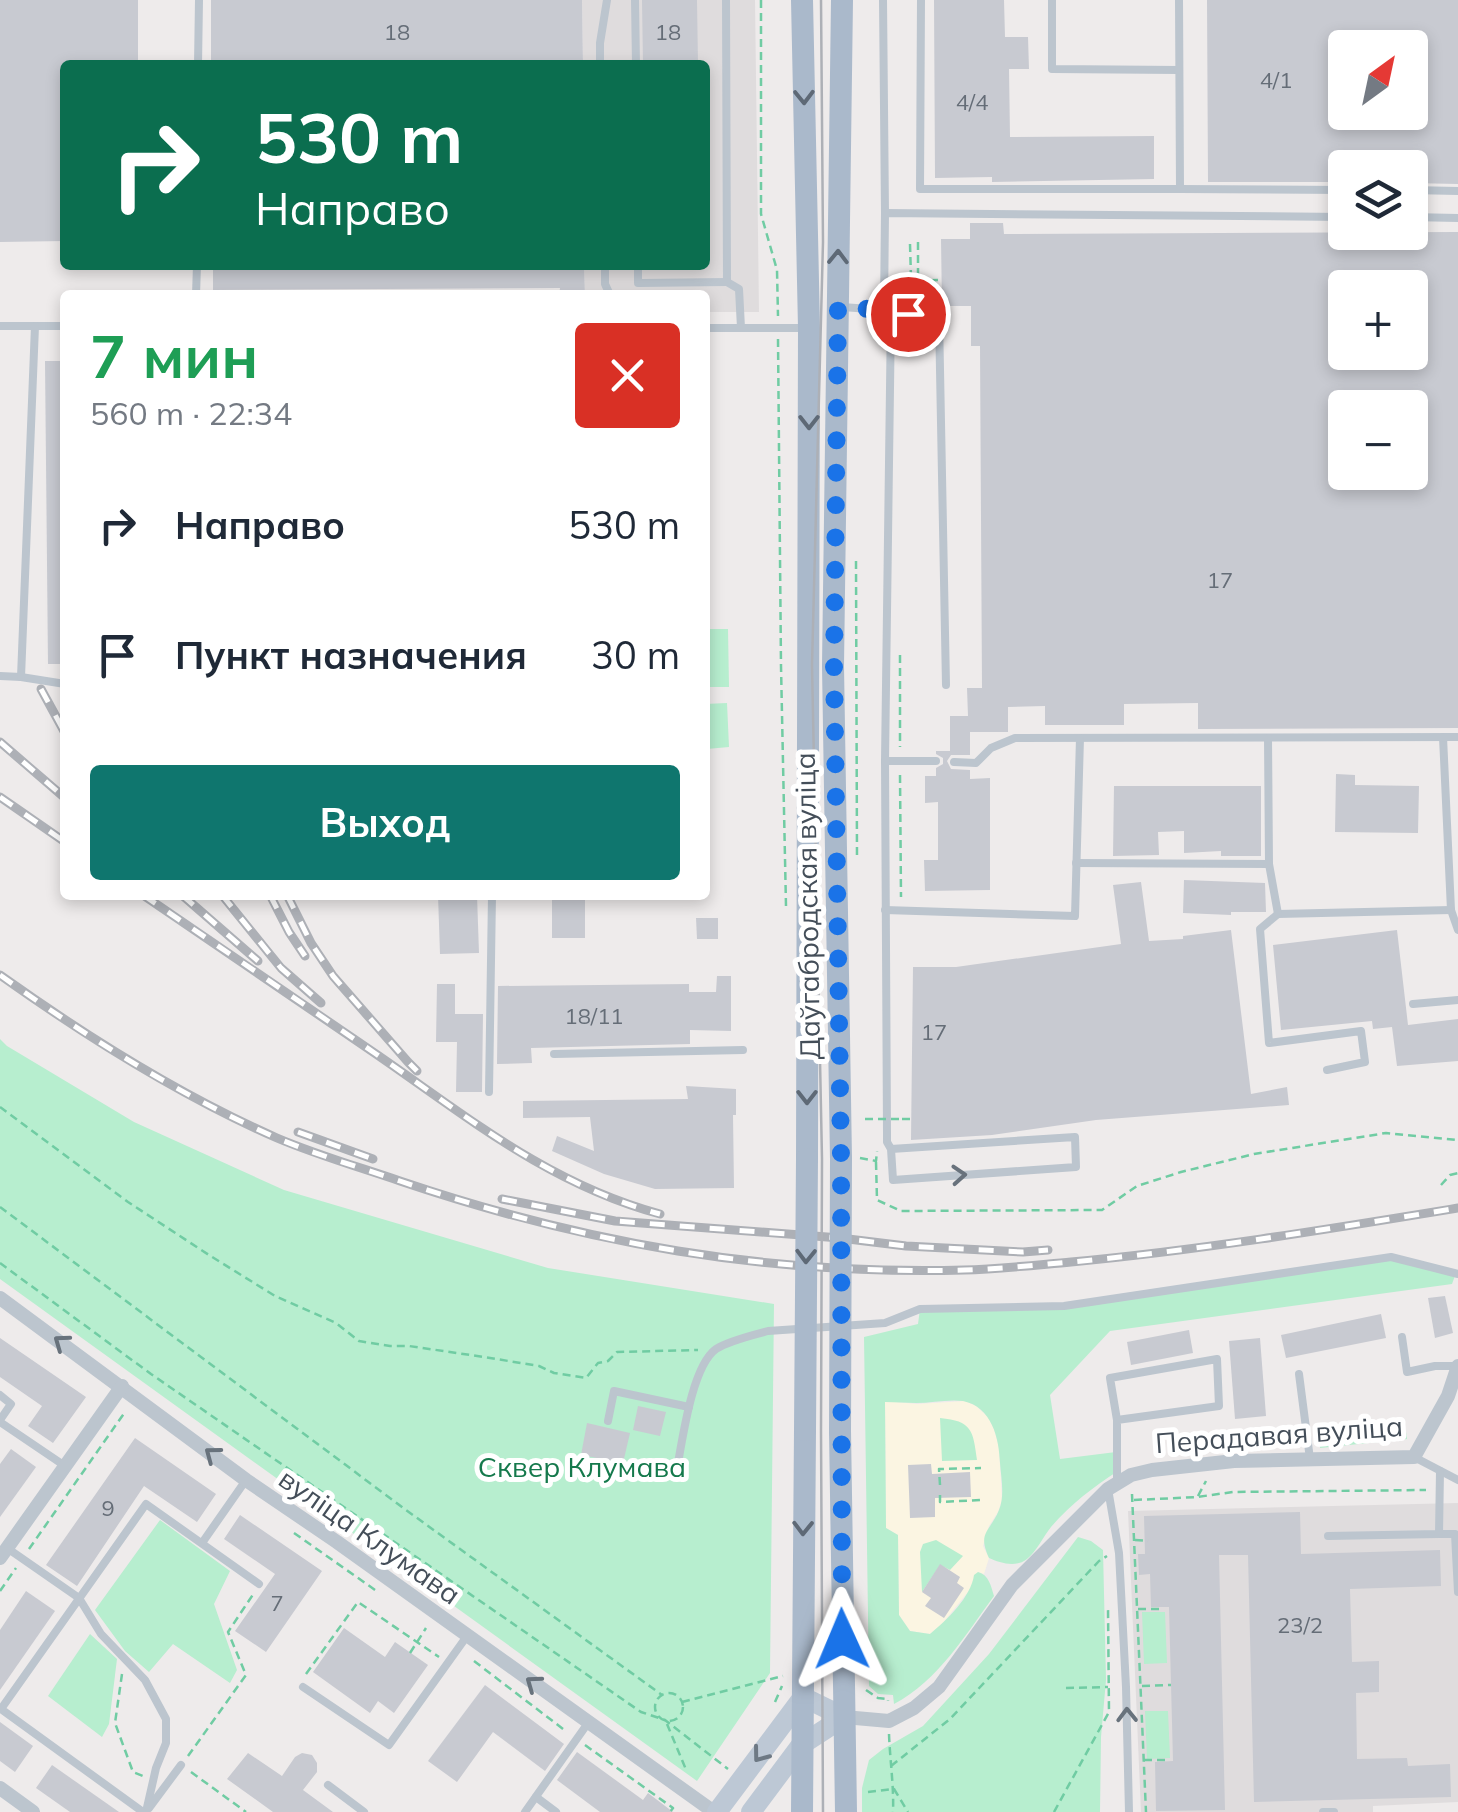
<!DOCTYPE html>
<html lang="ru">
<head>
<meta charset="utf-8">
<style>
  body { margin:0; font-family:Mulish,sans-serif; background:#f2f2f3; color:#1f2937; height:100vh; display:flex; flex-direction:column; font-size:38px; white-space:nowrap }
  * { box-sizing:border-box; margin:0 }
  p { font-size:32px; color:#747a83 }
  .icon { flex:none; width:55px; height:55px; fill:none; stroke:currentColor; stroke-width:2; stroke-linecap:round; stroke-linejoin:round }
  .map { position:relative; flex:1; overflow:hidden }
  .side { position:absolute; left:60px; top:290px; width:650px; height:610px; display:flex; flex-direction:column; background:#fff; border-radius:10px; box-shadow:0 5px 15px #0003 }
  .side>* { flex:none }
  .banner { position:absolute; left:60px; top:60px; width:650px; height:210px; border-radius:10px; box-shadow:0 5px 15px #0003; background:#0b6e4f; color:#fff; overflow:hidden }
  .needle { width:65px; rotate:33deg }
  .buttons { position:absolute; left:1328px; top:30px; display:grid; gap:20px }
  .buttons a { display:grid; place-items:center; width:100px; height:100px; border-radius:10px; background:#fff; box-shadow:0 5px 15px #0003; font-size:50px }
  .pin { position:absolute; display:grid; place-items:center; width:85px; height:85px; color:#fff; margin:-42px; border:5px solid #fff; border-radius:50%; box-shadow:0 2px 10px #0007 }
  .me { position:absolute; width:110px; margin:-55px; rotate:359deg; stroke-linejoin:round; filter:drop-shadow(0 0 8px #0008) }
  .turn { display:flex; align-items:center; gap:35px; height:210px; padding:0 30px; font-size:45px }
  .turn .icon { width:130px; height:130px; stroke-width:2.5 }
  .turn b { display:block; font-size:70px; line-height:85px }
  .round { display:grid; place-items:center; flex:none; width:105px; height:105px; border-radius:10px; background:#f2f2f3 }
  .head { display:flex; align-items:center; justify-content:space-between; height:170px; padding:0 30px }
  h1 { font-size:60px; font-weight:700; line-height:75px; color:#1e9e55 }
  .cta { display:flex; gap:20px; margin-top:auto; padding:20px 30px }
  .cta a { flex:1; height:115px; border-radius:10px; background:#0f766e; color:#fff; font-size:40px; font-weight:700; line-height:115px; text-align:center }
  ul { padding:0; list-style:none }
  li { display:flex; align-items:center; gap:30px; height:130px; padding:0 30px }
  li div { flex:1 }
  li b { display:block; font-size:38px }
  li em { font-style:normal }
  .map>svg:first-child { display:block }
  .commercial { fill:#fbf5e2 }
  .education { fill:#dfdcdd }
  .green { fill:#b7eecf }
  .building { fill:#c8cad1; fill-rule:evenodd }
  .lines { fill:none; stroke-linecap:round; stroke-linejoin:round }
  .path { stroke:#70cca3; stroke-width:2.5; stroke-dasharray:8 5; stroke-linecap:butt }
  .lane { stroke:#bcc5ce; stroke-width:8 }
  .street { stroke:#bcc5ce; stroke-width:14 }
  .secondary { stroke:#bdc8d5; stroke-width:20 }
  .primary { stroke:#aab9cb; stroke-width:22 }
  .tram { stroke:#adb0b6; stroke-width:2.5 }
  .rail-casing { stroke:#adb0b6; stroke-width:9 }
  .rail { stroke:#fff; stroke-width:5; stroke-dasharray:15; stroke-linecap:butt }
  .path-bridge { stroke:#70cca3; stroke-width:2.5; stroke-dasharray:8 5; stroke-linecap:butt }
  .primary-bridge { stroke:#aab9cb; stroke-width:22 }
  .oneway { stroke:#5e6976 }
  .oneway2 { stroke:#68727c }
  .oneway3 { stroke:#6e7984 }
  .route { stroke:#1a73e8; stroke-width:18; stroke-dasharray:0 32.4 }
  .labels { text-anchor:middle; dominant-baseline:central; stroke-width:10; stroke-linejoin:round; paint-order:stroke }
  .number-label { font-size:22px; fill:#656d77 }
  .street-label { font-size:28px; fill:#444e59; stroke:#fff }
  .park-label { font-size:28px; fill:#15794c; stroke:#fff }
</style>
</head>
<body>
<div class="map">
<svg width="1458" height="1812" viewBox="0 0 1458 1812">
  <rect width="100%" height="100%" fill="#eeebeb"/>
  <!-- commercial -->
  <path class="commercial" d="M885 1401 917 1404 965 1401 976 1406 988 1417 994 1429 999 1447 1002 1500 998 1512 989 1526 983 1546 989 1558 984 1574 978 1572 972 1587 942 1624 930 1634 910 1631 899 1615 898 1535 886 1528Z"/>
  <!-- education -->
  <g class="education">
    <path d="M582 0H755L759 312H705V295H585L584 265H705V65H583Z"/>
    <path d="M1458 1503V1802L1373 1806V1812H1141L1128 1511Z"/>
  </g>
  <!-- green -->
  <g class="green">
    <path d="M705 629H728L729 687H705Z"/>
    <path d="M727 703 729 747 707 749 705 704Z"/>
    <path d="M0 1039 7 1046 134 1122 284 1190 548 1268 774 1304 770 1673 697 1781 0 1279Z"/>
    <path d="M1391 1257 1456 1273 1452 1284 1110 1331 1050 1395 1060 1459 1116 1452 1118 1471C1093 1487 1070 1505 1051 1527 1043 1537 1036 1552 1027 1559 1016 1568 1000 1563 989 1558 977 1532 990 1532 999 1510 1005 1496 1001 1477 1000 1463 999 1438 992 1407 963 1401 948 1399 931 1403 916 1403 906 1403 896 1402 885 1402L886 1528 898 1535 899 1615 910 1631 930 1634C947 1620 971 1597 974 1575L978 1572C989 1575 991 1586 994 1596 966 1634 938 1681 894 1704L893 1695 878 1694 869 1686 864 1337 918 1324 920 1309 1064 1306Z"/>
    <path d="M940 1418C972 1421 973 1430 977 1460L942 1461Z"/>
    <path d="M1406 1432 1407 1439 1320 1448V1441Z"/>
    <path d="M160 1520 230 1571 214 1604 237 1670 230 1683 173 1644 149 1672 125 1651 95 1610Z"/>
    <path d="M1078 1537 1091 1541 1103 1550 1106 1680 1101 1737 1100 1812H862V1788L869 1760 883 1749 923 1726 989 1654Z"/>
    <path d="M936 1540 963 1556 950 1570 940 1565 922 1592 920 1552 923 1544Z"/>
    <path d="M1142 1612H1165L1167 1663 1144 1664Z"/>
    <path d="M90 1634 117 1659 109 1724 102 1737 48 1696Z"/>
    <path d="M1145 1711H1168L1170 1758 1147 1759Z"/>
  </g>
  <!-- building -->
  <g class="building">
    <path d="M0 0H138V65H65V241L0 242Z"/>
    <path d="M211 0H582L583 65H211Z"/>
    <path d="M642 0H697L698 65H643Z"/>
    <path d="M934 0H1004L1005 37H1028L1029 69H1009L1010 137 1154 136V179L992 182V177L935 178Z"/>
    <path d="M1207 0H1458V184L1410 183V168H1345V182H1208ZM1345 48H1410V112H1345Z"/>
    <path d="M970 223H1003L1004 234 1458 232V728L1198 729V703L1124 704V725H1045V706L1008 707V732H970V755H951L947 761 951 769 970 770V779L990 778V890L925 891 924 860H938V802L925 803V776H936V768L943 764V758L936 754V751H950V716H968L967 688H982L980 346H971V306H942L941 239H970ZM1345 288H1410V352H1345ZM1345 408H1410V472H1345Z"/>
    <path d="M213 265H584L585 295H559L560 288 213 290Z"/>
    <path d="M45 361H65V664H48Z"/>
    <path d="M1336 774 1355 775V785L1419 786 1418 833 1335 832Z"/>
    <path d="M1114 786H1261V856H1221V851L1184 853V831L1158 832 1159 855 1113 856Z"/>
    <path d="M1184 880 1265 883 1266 912H1231V915L1183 913Z"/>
    <path d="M1141 882 1149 941 1183 939V936L1231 930 1251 1094 1287 1087 1289 1105 1096 1120 992 1135 911 1140 913 967H956L1121 944 1113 885Z"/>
    <path d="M438 895H477L479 953 440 954Z"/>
    <rect x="552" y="895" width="33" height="43"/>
    <path d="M696 918H718V939H697Z"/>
    <path d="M1397 930 1408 1025 1458 1019V1061L1397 1066 1392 1027 1373 1029 1372 1021 1281 1030 1273 945Z"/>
    <path d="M717 976H731V1031L690 1030V1044L531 1048 532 1063 497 1064 498 986 689 984V992H716Z"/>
    <path d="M437 984H455V1014H483L482 1092H456L457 1042H436Z"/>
    <path d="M686 1086 736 1089V1115H733L734 1188 655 1189 604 1174 552 1151 557 1136 594 1151 590 1117 523 1118V1101L688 1099Z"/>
    <path d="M1445 1296 1453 1333 1435 1338 1428 1298Z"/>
    <path d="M1381 1314 1386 1338 1286 1358 1281 1335Z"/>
    <path d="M1189 1330 1193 1353 1131 1365 1127 1342Z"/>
    <path d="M0 1338 86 1397 53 1443 28 1426 42 1406 0 1377Z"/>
    <path d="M1260 1338 1266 1416 1235 1419 1229 1341Z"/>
    <path d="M638 1406 666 1412 660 1436 633 1430Z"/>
    <path d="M587 1423 630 1433 623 1463 581 1455Z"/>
    <path d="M135 1438 216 1494 197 1522 144 1486 77 1586 46 1565Z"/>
    <path d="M11 1449 36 1467 0 1517V1464Z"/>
    <path d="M931 1464 932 1474 970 1472 971 1497 935 1498V1517L910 1518 908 1465Z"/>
    <path d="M1300 1512 1301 1554 1440 1550 1441 1586 1350 1589 1352 1662 1379 1661V1692L1356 1693 1357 1759 1407 1758 1408 1766 1450 1764 1451 1797 1254 1802 1248 1555H1219L1225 1810 1156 1811 1155 1762 1173 1761 1169 1607H1151L1150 1574 1139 1575 1138 1554H1145L1144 1516Z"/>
    <path d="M240 1515 322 1571 266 1652 235 1631 275 1574 224 1539Z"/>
    <path d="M940 1564 960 1577 957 1583 964 1588 944 1618 925 1606 931 1598 922 1592Z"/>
    <path d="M26 1591 55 1611 0 1690V1630Z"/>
    <path d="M344 1628 385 1657 395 1642 428 1665 394 1713 378 1701 370 1713 313 1672Z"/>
    <path d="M485 1685 564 1744 545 1771 493 1732 457 1782 428 1761Z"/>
    <path d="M0 1722 33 1746 15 1772 0 1761Z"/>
    <path d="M577 1752 643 1800 648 1793 673 1812H600L557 1780Z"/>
    <path d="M248 1753 282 1776 295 1757 302 1753 312 1755 317 1763V1772L303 1790 333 1812H273L227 1779Z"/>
    <path d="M52 1765 119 1812H70L36 1788Z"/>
  </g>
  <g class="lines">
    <!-- path -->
    <g class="path">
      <path d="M761 0V214L777 270 778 316"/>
      <path d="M918 242V281"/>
      <path d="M910 244 911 278"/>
      <path d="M902 291 941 292"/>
      <path d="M900 302 899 281 941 280"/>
      <path d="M778 339 781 666 786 906"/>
      <path d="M856 561 857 858"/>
      <path d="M900 655V747"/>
      <path d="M900 775 901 897"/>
      <path d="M0 1107 128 1202 209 1255 275 1296 336 1323 359 1341 390 1346H409L484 1357 539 1366 554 1373 586 1378 598 1363 608 1361 617 1352 698 1350"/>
      <path d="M902 1119H911"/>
      <path d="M860 1158 876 1161 877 1151"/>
      <path d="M876 1162 877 1200 901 1211 1102 1210 1137 1186 1181 1172 1254 1154 1386 1133 1458 1140"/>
      <path d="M1441 1185 1450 1175 1458 1173"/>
      <path d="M0 1207 406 1510 662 1695"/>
      <path d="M0 1263 151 1374 641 1712 665 1720 728 1769"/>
      <path d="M940 1485 939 1469 981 1468"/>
      <path d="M1132 1494 1146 1812"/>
      <path d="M940 1495V1502L980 1500"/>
      <path d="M1198 1496 1206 1481"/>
      <path d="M1134 1500 1197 1497 1233 1492 1426 1490"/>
      <path d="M294 1533 378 1592"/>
      <path d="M1135 1540 1148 1541"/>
      <path d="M29 1549 125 1412"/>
      <path d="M0 1591 16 1568"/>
      <path d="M1138 1609H1159V1607"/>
      <path d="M410 1653 426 1628"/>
      <path d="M474 1661 567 1732"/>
      <path d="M122 1674 115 1723 133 1772 143 1776"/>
      <path d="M306 1674 358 1602 439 1657"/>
      <path d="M1142 1686 1171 1685"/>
      <path d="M1066 1688 1108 1687"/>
      <path d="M866 1690 878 1698 888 1699V1701"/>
      <circle cx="669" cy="1707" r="14"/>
      <path d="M682 1702 783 1676"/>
      <path d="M775 1702 782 1686"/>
      <path d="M667 1724 687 1772"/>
      <path d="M889 1734C890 1761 894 1786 893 1812"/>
      <path d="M585 1745 673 1808 670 1812"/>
      <path d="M188 1756 246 1675 228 1632 254 1593"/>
      <path d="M1144 1760H1166V1762"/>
      <path d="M891 1766 950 1719 1099 1561 1107 1556"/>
      <path d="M191 1772 246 1812"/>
      <path d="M868 1792 894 1789 908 1812"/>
      <path d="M1054 1812 1109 1712 1108 1608"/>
    </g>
    <!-- lane -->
    <g class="lane">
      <path d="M635 0 636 65"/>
      <path d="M726 0 727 282 739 289 741 328"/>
      <path d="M883 0 885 213"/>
      <path d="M921 0 920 189H1180L1179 0"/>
      <path d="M1052 0V69L1179 70"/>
      <path d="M198 65 199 0"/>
      <path d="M600 65V43L607 0"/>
      <path d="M1180 189 1345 190"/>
      <path d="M1410 190 1458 191"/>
      <path d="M1410 217 1458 218"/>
      <path d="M605 265V284L610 295"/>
      <path d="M638 265V283L727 282"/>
      <path d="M196 295 197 265"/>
      <path d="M842 307 884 310 891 314 885 761 887 1133V1142L891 1149 893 1180 1076 1167 1075 1137 891 1149"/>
      <path d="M884 310 885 213 1345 217"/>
      <path d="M891 314 939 317 946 685"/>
      <path d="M0 326H65"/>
      <path d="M705 328H805"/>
      <path d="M0 676 21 677 65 684"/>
      <path d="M21 677 35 326"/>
      <path d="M1443 737 1451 910 1458 930"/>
      <path d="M885 761H936"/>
      <path d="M954 762 976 763 991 748 1015 738 1458 737"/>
      <path d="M1076 863 1269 864 1268 738"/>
      <path d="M1269 864 1278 914 1451 910"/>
      <path d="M885 910 1075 916 1080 738"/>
      <path d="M1278 914 1260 929 1269 1043 1361 1031 1365 1062 1327 1070"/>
      <path d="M1413 1004 1458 1000"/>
      <path d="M554 1054 743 1050"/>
      <path d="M489 1092 492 895"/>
      <path d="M1402 1337 1407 1372 1435 1366H1458"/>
      <path d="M1299 1374 1310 1459"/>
      <path d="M0 1395 11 1404 0 1420"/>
      <path d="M608 1421 614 1391 689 1407"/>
      <path d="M0 1422 65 1466"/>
      <path d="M1414 1457 1458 1480"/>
      <path d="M676 1474C682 1444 691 1367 716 1349 728 1341 753 1335 768 1331L885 1323 920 1309 1064 1306 1391 1257 1458 1274"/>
      <path d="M1117 1481V1420L1110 1378 1217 1359 1219 1406 1117 1420"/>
      <path d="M1108 1489 1119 1553 1126 1687 1129 1812"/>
      <path d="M1439 1534H1455L1458 1592"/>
      <path d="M1328 1536 1439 1534 1440 1471"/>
      <path d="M202 1543 246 1480"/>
      <path d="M7 1548 79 1598 101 1634 145 1680 166 1719V1743L156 1768 146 1812"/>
      <path d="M303 1687 389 1745 467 1636"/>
      <path d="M328 1785 364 1812"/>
      <path d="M536 1797 556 1812"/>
      <path d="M149 1808 181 1765"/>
      <path d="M143 1812 1 1709 146 1504 259 1584"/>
      <path d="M525 1812 588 1723"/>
      <path d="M1323 1812H1334"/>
    </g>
    <!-- street -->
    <g class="street">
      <path d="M0 1298 246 1480 337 1542 714 1812"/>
      <path d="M0 1558 122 1386"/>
      <path d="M844 1717 889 1721 914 1708 939 1687 1012 1585 1108 1489 1131 1475 1152 1470 1234 1461 1414 1457 1448 1396 1458 1366"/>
      <path d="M0 1788 33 1812"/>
    </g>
    <!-- secondary -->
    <g class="secondary">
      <path d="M717 1812 803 1697 844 1717"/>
      <path d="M751 1812 801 1745 844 1717"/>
    </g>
    <!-- primary -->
    <g class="primary">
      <path d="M802 0 809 328 807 1159"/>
      <path d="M841 1159 833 666 842 0"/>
      <path d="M840 1431 846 1812"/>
      <path d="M802 1812 805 1430"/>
    </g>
    <!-- tram -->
    <path class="tram" d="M821 0 823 242 812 665 822 1159 821 1430 823 1812"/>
    <defs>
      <g id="rail">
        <path d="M41 689 65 733"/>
        <path d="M0 742 65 798"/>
        <path d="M0 797 65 842"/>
        <path d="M143 895C221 948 299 1001 376 1054 469 1118 549 1184 660 1214"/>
        <path d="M182 895 258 961"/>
        <path d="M222 895 281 968 321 1003"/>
        <path d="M270 895 289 932 305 956"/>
        <path d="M287 895 311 943 333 976 408 1062 417 1071"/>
        <path d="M0 975C87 1037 179 1095 277 1138 317 1155 359 1167 400 1181 587 1244 766 1275 964 1270 1000 1269 1036 1265 1071 1262 1201 1250 1329 1229 1458 1208"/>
        <path d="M298 1132 373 1159"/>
        <path d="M502 1199 615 1221 840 1238 906 1246 1023 1252 1048 1250"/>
      </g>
    </defs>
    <!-- rail casing -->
    <use href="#rail" class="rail-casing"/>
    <!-- rail -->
    <use href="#rail" class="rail"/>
    <!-- path-bridge -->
    <path class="path-bridge" d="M865 1119H902"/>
    <!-- primary-bridge -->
    <g class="primary-bridge">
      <path d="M805 1430 807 1159"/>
      <path d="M840 1431 841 1159"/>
    </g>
  </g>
  <!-- one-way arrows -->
  <defs><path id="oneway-chevron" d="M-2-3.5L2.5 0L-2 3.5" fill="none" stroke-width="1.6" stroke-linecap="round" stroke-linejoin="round" transform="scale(2.5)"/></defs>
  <g class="oneway">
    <use href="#oneway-chevron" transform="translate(804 97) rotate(89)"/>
    <use href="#oneway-chevron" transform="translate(838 257) rotate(-89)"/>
    <use href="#oneway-chevron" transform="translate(809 422) rotate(90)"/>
    <use href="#oneway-chevron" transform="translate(807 1097) rotate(90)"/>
    <use href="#oneway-chevron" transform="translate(806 1256) rotate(91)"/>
    <use href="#oneway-chevron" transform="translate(803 1528) rotate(91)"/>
  </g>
  <g class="oneway2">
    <use href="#oneway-chevron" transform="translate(959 1175) rotate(-4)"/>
    <use href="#oneway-chevron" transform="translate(61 1342) rotate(-144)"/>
    <use href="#oneway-chevron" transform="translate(212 1454) rotate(-143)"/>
    <use href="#oneway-chevron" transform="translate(533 1683) rotate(-144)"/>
    <use href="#oneway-chevron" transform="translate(1127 1715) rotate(-91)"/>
  </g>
  <use class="oneway3" href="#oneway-chevron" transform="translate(760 1755) rotate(127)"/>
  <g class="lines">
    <!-- route -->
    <path class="route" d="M842 1639 841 1159 834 666 838 307 884 310 891 314H908"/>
  </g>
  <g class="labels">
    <!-- number labels -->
    <g class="number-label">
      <text x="397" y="32">18</text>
      <text x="668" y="32">18</text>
      <text x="1276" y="80">4/1</text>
      <text x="972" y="102">4/4</text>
      <text x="1220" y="580">17</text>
      <text x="594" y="1016">18/11</text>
      <text x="934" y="1032">17</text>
      <text x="108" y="1508">9</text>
      <text x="277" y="1603">7</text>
      <text x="1300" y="1625">23/2</text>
    </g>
    <!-- street labels -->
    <g class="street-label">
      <text transform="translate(807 906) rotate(-91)">Даўгабродская вуліца</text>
      <text transform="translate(1279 1434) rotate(-4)">Перадавая вуліца</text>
      <text transform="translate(370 1536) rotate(35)">вуліца Клумава</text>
    </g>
    <!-- park labels -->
    <g class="park-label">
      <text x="582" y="1466">Сквер Клумава</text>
    </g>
  </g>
</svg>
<div class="buttons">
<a><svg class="needle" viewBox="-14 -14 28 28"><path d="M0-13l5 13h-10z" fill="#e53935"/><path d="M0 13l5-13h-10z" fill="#747a83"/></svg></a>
<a><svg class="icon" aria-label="layers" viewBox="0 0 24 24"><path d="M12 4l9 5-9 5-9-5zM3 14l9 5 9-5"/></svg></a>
<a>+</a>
<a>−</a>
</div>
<div class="pin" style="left:908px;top:314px;background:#d93025"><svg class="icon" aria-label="arrive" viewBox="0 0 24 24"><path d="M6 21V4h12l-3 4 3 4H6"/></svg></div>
<svg class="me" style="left:842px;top:1639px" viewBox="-20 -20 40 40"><path d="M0-17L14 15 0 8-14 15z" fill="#1a73e8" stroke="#fff" stroke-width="4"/></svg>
<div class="banner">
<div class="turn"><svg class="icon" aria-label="right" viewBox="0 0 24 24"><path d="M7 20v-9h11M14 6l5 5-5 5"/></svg><div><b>530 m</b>Направо</div></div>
</div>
<section class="side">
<div class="head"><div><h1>7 мин</h1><p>560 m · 22:34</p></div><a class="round" style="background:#d93025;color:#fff"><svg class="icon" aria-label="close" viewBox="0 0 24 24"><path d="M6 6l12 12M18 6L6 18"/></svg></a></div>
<ul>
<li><svg class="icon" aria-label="right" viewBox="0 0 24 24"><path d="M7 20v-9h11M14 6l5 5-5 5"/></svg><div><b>Направо</b></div><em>530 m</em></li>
<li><svg class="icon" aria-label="arrive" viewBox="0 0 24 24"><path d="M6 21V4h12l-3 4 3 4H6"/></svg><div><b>Пункт назначения</b></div><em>30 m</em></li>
</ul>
<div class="cta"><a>Выход</a></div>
</section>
</div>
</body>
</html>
